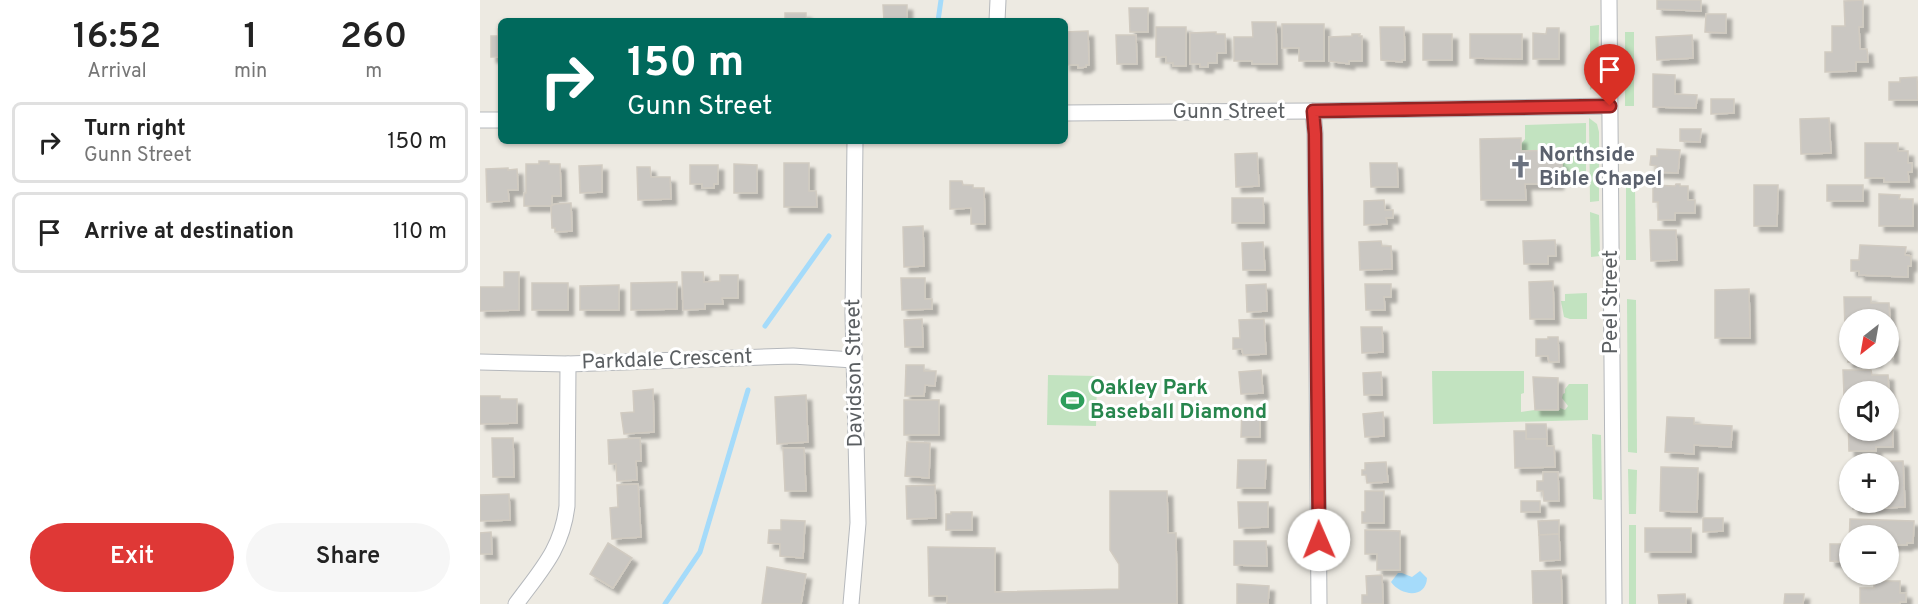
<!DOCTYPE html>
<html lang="en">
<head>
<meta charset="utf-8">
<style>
  body { margin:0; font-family:Overpass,sans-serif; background:#f6f6f6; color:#222; height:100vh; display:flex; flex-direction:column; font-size:22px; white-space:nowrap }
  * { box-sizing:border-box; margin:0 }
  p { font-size:20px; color:#767676 }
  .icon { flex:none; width:33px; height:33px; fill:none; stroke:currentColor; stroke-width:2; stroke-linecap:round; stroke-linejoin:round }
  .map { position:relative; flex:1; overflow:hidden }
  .sheet { display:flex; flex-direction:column; background:#fff; width:480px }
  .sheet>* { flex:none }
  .banner { position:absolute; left:18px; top:18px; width:570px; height:126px; border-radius:9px; box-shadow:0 2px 4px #0004; background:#00695c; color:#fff; overflow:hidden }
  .needle { width:39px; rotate:211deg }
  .controls { position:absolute; left:1359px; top:309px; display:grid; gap:12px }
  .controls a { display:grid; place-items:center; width:60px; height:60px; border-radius:50%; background:#fff; box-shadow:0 2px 4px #0004; font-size:30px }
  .pin { position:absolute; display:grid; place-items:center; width:51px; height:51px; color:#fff; margin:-62px -26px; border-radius:50% 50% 50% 0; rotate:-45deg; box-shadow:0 0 6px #0007 }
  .pin .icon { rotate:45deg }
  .me { position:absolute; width:66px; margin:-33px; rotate:359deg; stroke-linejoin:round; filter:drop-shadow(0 0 4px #0008) }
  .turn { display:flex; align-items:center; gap:21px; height:126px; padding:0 30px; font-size:27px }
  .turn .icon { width:78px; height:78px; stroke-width:2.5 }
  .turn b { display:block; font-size:42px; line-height:51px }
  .eta { display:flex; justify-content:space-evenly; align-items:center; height:102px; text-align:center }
  .eta b { font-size:36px; font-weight:600; line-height:42px }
  .cta { display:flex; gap:12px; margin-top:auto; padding:12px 30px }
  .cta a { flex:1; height:69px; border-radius:36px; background:#df3836; color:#fff; font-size:24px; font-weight:600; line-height:69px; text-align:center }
  .cta a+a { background:#f6f6f6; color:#222 }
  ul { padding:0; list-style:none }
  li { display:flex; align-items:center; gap:18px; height:81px; margin:0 12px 9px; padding:0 18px; border:3px solid #e0e0e0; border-radius:9px }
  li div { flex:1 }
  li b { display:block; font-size:22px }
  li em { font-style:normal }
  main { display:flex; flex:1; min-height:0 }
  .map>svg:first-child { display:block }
  .green { fill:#c2e3c0 }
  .water { fill:#a5dbfa }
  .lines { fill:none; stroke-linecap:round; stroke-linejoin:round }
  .stream { stroke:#a5dbfa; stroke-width:5 }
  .building { fill:#cac7c2; stroke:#d1cbc1; stroke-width:1.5; filter:url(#shadow) }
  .street-casing { stroke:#b5b8bc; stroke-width:17 }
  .street { stroke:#fff; stroke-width:15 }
  .route-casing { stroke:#912423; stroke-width:15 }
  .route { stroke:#df3836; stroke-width:10 }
  .labels { text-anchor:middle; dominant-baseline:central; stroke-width:6; stroke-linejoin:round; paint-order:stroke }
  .street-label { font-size:21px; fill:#5b5f62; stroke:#fff }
  .worship-label { font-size:21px; font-weight:bold; fill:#5b616d; stroke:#fff; text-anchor:start }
  .leisure-label { font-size:21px; font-weight:bold; fill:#27864d; stroke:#fff; text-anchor:start }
</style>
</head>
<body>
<main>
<section class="sheet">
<div class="eta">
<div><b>16:52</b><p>Arrival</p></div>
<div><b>1</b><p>min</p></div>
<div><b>260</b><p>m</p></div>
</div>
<ul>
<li><svg class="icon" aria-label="right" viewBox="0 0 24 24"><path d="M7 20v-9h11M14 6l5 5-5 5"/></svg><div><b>Turn right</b><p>Gunn Street</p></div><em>150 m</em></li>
<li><svg class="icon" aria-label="arrive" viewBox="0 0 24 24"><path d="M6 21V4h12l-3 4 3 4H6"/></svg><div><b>Arrive at destination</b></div><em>110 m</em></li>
</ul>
<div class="cta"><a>Exit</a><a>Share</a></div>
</section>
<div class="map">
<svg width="1438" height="604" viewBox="0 0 1438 604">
  <defs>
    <filter id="shadow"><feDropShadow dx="5.5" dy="5.5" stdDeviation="1.5" flood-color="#0004"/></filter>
  </defs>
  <rect width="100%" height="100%" fill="#edeae2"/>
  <!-- green -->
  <g class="green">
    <path d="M1119 25 1118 83 1110 90V26Z"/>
    <rect x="1145" y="32" width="9" height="74"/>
    <path d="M1109 118 1117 124 1119 132V201L1110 202Z"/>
    <path d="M1106 123V182L1079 183V172L1082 163H1078V150L1041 151V144L1045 139V125Z"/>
    <path d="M1146 187 1155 188 1156 260H1146Z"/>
    <path d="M1110 212 1119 215 1120 256 1111 257Z"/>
    <path d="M1107 293V319H1090L1084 317 1081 301H1085V294Z"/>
    <path d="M1147 299 1156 300 1157 453 1148 452Z"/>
    <path d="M952 371H1044V393L1041 394V412L1055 410H1080V408L1085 410 1088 406 1082 398 1083 394 1085 393V389L1089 384H1108V420L953 424Z"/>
    <path d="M568 375 617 376 616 426 567 425Z"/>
    <path d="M1112 434 1121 435 1122 500 1113 499Z"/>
    <path d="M1148 469 1157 470 1156 514H1149Z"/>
    <rect x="1149" y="525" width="7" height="79"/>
  </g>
  <!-- water -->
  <path class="water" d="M940 571 947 578C946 599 921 596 911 582L918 573H922L932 577Z"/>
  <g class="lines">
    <!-- stream -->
    <g class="stream">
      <path d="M458 21 461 0"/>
      <path d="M285 326 349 236"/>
      <path d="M185 604 220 552 268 390"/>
    </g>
  </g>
  <!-- building -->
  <g class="building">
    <path d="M1177 0H1221V11L1177 9Z"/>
    <path d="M1383 0V27H1379L1380 49H1387L1388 62H1376V71L1345 72V52H1352V26H1365L1364 1Z"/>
    <path d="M403 5H427V21H404Z"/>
    <path d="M649 8H668V32H650Z"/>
    <rect x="305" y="13" width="21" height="8"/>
    <path d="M1226 14H1246V33L1225 32Z"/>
    <path d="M772 22H796L797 64H772V61H754V37H773Z"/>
    <path d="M802 24H844V61H819V48H802Z"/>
    <path d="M676 27H706V66H693V63H686V57H676Z"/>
    <path d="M900 27H924L925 60H922V62L901 60Z"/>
    <path d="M1067 28H1079V59H1053V33L1066 34Z"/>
    <path d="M18 29H21V57H11V36H18Z"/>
    <path d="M608 31 609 65H606V67L598 68V65H585V32Z"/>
    <path d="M736 32V34H745L746 53H737V63H728V67H720V64H710V33Z"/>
    <path d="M872 34H880L879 36H882V61H869V64L849 61V37L872 36Z"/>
    <rect x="943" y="34" width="29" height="26"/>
    <path d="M990 34H1042V59L990 58Z"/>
    <path d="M636 35H656L657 64H637Z"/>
    <path d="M1212 35 1213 58 1177 60 1176 37Z"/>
    <path d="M1173 74 1195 75V94L1217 95 1216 108 1173 107Z"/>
    <path d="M1437 77 1438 100H1409V82H1420V78Z"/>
    <path d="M1231 99H1254V113L1231 114Z"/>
    <path d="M1349 118 1351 153 1321 154 1320 119Z"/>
    <path d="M1200 129H1221L1220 142 1200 141Z"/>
    <path d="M1041 138V151L1078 150V163H1082V172H1079L1078 184H1045L1046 200H1001L1000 139Z"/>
    <path d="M1385 143H1418V151H1428V163H1432V172H1428L1429 182H1404V178H1385Z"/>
    <path d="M1177 149 1200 150 1198 173 1176 172V166L1170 165 1171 156H1177Z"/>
    <path d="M777 153 779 186 756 187 755 154Z"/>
    <path d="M59 161H69V164H80L81 196H72V206H44V193H46V164H59Z"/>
    <path d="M304 163H329V191H336L337 207H304Z"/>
    <path d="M890 163H917L918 187H891Z"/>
    <path d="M254 164 277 165V193H254Z"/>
    <path d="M122 165V192L100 193 99 166Z"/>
    <path d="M210 165H238V184H234V188H222V184H210Z"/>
    <path d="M157 167H170L171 177H190L191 199 158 200Z"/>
    <path d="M28 168V170L37 169 38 190H28L29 201 7 202 6 169Z"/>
    <path d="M470 181H482L483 185H493V188H504L505 224H491V208L470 209Z"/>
    <path d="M1196 184H1200V186H1208V200H1215V213H1195V220H1178V202H1173V185L1195 186Z"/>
    <path d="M1274 185H1298L1297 226H1274Z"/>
    <rect x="1347" y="185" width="36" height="16"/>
    <path d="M1399 194 1420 195 1419 199H1433V226H1399Z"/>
    <path d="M752 198H783L784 223H752Z"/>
    <path d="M904 200 905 210H913V218H906L907 224 884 225V201Z"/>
    <path d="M91 203 92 231 75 232V228H72L71 206 75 204Z"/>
    <path d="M443 226 444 266 424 267 423 227Z"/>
    <path d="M1170 230H1196L1197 260 1171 261Z"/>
    <path d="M1075 240 1076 256H1068V264H1044L1043 241Z"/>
    <path d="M901 241 902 246H911L912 269 880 270 879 242Z"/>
    <path d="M783 242 785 270H763L762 243Z"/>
    <path d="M1380 245 1426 247 1425 255 1431 256V266H1428V277L1379 275V271H1371V260H1379Z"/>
    <path d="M24 272H39V310L0 311V287H24Z"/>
    <path d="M202 272H223L224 282 240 281V275H258V298H242L243 304H225V309L203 310Z"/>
    <path d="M421 278H445V299H452V309L422 310Z"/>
    <path d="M1073 281 1074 319H1050L1049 282Z"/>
    <path d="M197 282V309L151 310V283Z"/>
    <rect x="52" y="283" width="36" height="27"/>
    <path d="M786 284 787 311 767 312 766 285Z"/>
    <path d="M885 284H911V297H904L905 310H886Z"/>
    <path d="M139 285V310H100V286Z"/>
    <path d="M1269 289 1270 338H1235V290Z"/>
    <path d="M1364 297H1391V303H1409L1410 324 1408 325V320H1370V358H1396V361L1368 362V331H1365Z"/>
    <path d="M442 319 443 347H425L424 320Z"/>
    <path d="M784 319 786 354 763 355 762 349H753V338H760L759 320Z"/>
    <path d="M881 327H902L903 352 882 353Z"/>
    <rect x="1408" y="335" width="5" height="23"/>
    <path d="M1068 337H1078L1079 362H1069L1068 356H1056V339H1068Z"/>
    <path d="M426 365H444V371H456L455 386 445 385 444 396H425Z"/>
    <path d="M781 370 783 393 761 394 759 372Z"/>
    <path d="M1363 370H1391L1392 375H1408L1409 397 1408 392H1370V430H1408V425H1412L1413 447H1396V451H1369L1368 421H1365Z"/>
    <path d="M901 372 902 395H884L883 373Z"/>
    <path d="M1053 377 1078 378V410H1055Z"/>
    <path d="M173 389 174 432 144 434 141 413 154 412 153 391Z"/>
    <path d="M326 395 328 442 297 444 295 397Z"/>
    <path d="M0 396H20V399H37V423L0 424Z"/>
    <rect x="424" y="400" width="35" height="35"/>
    <path d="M762 407 780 408V437H761Z"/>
    <path d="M903 412 904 436 885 437 883 414Z"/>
    <path d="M1187 417 1214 418V424L1252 426 1251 447 1214 445V454L1185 452Z"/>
    <path d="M1046 424H1066L1067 439H1046Z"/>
    <path d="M1034 431H1046V439H1067V446H1074L1075 467 1035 468Z"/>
    <path d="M12 438H33L34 477H13Z"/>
    <path d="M160 438 161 461H156L157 480 137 481 136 464H129L128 440Z"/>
    <path d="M427 442 450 443 449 478 425 476Z"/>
    <path d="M303 448H324L326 491H305Z"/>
    <path d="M758 460H786L785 488H757Z"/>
    <path d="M1423 461 1425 507 1373 509V502H1408V464H1372V462Z"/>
    <path d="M906 462 908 482 887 483 886 475H882V470H885V463Z"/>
    <path d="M1181 467 1218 468 1217 512 1180 511Z"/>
    <path d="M1063 472H1078L1079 501H1064L1063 491H1057V481H1063Z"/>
    <path d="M158 484 161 537 132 539 130 508 138 507 137 485Z"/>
    <path d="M455 485 456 518 427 519 426 486Z"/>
    <path d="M630 491H687L688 533H696L697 604H467V596H449L448 547 515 548V592L639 589V564L630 550Z"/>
    <path d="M885 491H904V523H882V512H885Z"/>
    <path d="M29 494 30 520 0 521V495Z"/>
    <rect x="1041" y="501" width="19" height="11"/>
    <path d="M758 502H788V527L759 528Z"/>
    <path d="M471 512H492V530H466V514H471Z"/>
    <path d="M1223 518H1243V531L1223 532Z"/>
    <path d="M1370 519 1434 521 1433 543H1427V545H1408V536H1370V562L1350 561V544H1369Z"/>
    <path d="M301 520 325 521 323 558 300 556V544L288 543 289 530H301Z"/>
    <path d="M1079 520V534L1059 535 1058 521Z"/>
    <rect x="1165" y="528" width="46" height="24"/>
    <path d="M885 530 920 531V570H897V554H885Z"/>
    <path d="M11 532 12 554H0V533Z"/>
    <path d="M1079 534 1080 560 1060 561 1059 535Z"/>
    <path d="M754 541H786L787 566 754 565Z"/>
    <path d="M128 543 152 558 133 588 110 574Z"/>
    <path d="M287 567 326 574 321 604H282Z"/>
    <path d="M1081 570 1082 604H1053L1052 571Z"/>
    <path d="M902 575 903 604H882V595H887L886 576Z"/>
    <path d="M1394 581H1420V593H1426V602H1420V604H1380V588H1394Z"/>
    <path d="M757 584 789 586 788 604H757Z"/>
    <path d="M1205 594 1206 604H1179L1178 595Z"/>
    <path d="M1305 594H1324L1323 604H1304Z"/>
  </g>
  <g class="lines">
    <defs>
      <g id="street">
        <path d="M1129 0 1134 604"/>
        <path d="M517 21 518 0"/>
        <path d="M833 111 835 133 839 604"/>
        <path d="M585 113 833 111 1129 106"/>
        <path d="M0 120H21"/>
        <path d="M0 362 88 364 313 356 373 360"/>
        <path d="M36 604C61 570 82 549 87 506L88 364"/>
        <path d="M371 604 378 523 373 314 375 141"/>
      </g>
    </defs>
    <!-- street casing -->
    <use href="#street" class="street-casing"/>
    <!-- street -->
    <use href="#street" class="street"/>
  </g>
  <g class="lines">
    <defs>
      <path id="route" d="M839 540 835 134 833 111 1130 106"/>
    </defs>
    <!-- route casing -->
    <use href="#route" class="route-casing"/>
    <!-- route -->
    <use href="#route" class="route"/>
  </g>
  <!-- icons -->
  <defs>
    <symbol id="church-bare" viewBox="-9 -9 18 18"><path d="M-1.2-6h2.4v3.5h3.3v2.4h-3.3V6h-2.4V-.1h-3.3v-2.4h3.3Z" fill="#6b7280" stroke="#fff" stroke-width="2.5" paint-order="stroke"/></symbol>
    <symbol id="stadium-bare" viewBox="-9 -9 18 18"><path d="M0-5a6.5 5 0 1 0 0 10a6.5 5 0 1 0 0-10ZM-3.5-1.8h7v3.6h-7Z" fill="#2e9e5b" stroke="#fff" stroke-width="2.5" paint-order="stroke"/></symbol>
  </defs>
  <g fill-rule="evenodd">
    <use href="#church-bare" x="1024" y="150" width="33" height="33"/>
    <use href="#stadium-bare" x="576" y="384" width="33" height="33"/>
  </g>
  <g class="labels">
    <!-- street labels -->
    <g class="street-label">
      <text x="749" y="112">Gunn Street</text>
      <text transform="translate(1131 302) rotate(-90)">Peel Street</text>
      <text transform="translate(187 360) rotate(-2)">Parkdale Crescent</text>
      <text transform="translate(375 373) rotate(-91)">Davidson Street</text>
    </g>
    <!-- worship labels -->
    <g class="worship-label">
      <text x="1059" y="155">Northside<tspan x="1059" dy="24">Bible Chapel</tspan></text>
    </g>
    <!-- leisure labels -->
    <g class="leisure-label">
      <text x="610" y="388">Oakley Park<tspan x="610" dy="24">Baseball Diamond</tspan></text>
    </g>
  </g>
</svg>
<div class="controls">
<a><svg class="needle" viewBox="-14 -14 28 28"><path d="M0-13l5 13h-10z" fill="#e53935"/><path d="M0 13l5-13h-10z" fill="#767676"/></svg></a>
<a><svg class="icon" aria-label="sound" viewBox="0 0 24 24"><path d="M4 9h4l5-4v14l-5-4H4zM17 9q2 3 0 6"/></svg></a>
<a>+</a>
<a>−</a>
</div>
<div class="pin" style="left:1130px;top:106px;background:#d93025"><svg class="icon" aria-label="arrive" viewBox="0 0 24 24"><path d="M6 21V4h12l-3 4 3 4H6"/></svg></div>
<svg class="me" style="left:839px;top:540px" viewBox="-20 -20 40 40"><circle r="19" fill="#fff"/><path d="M0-13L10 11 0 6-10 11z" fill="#df3836"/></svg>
<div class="banner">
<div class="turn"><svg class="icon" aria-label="right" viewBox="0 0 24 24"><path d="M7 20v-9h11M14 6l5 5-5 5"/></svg><div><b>150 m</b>Gunn Street</div></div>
</div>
</div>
</main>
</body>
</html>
